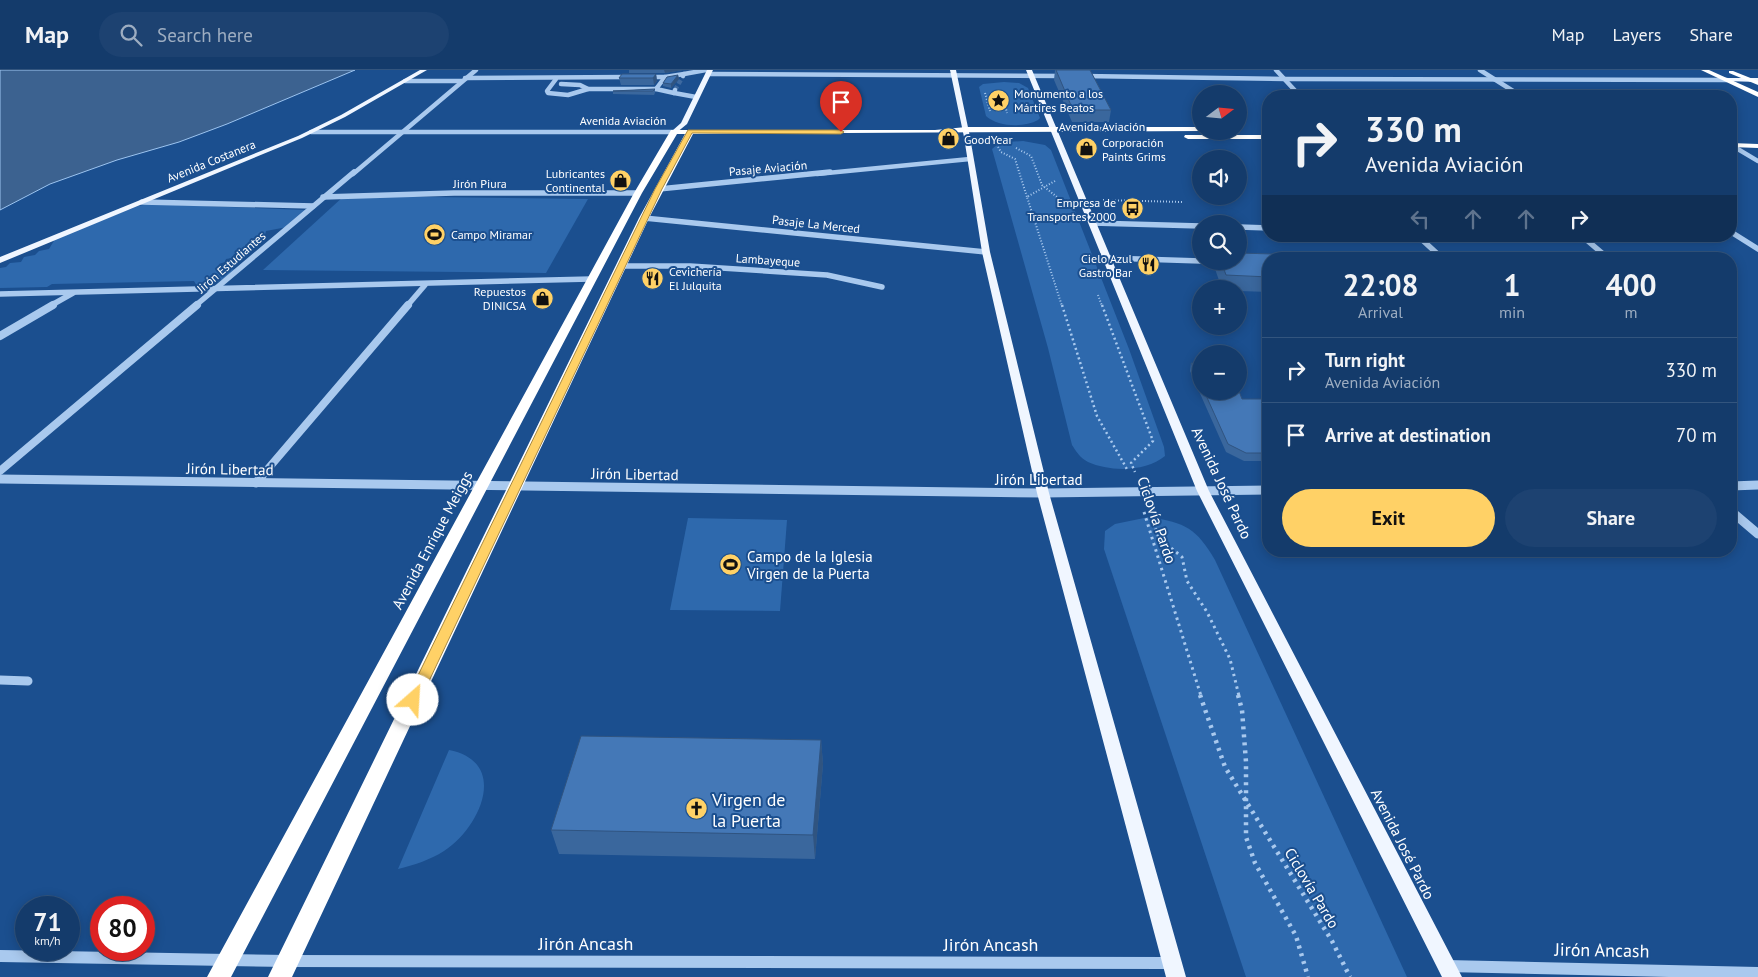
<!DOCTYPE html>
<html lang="en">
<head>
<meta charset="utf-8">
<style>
  body { margin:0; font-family:"PT Sans",sans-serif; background:#1d4271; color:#f1f3f6; height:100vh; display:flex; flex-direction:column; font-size:19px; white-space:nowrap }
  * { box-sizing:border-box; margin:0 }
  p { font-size:16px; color:#9dadc1 }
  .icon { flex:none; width:28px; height:28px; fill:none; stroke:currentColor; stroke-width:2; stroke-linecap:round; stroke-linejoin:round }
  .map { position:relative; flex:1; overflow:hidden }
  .side { position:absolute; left:1262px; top:182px; width:475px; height:305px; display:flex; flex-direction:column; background:#143b6b; border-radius:20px; box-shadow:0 2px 12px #0003,0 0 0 1px #33557e }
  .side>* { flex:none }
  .guide { position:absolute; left:1262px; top:20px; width:475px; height:152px; border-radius:20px; box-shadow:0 2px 12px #0003,0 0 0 1px #33557e; background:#143b6b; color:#f1f3f6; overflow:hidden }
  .needle { width:32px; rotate:74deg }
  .buttons { position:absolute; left:1192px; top:15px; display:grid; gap:10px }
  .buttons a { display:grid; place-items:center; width:55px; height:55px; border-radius:50%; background:#143b6b; box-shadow:0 2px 12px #0003,0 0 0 1px #33557e; font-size:25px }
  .speed { position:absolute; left:15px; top:826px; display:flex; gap:10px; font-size:25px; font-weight:700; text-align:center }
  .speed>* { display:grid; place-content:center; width:65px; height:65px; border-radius:50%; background:#143b6b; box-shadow:0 2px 12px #0003,0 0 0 1px #33557e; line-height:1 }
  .speed small { font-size:12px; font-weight:400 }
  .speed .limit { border:8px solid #d22; background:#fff; color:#111 }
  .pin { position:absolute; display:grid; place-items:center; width:42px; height:42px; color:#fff; margin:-51px -21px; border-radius:50% 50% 50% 0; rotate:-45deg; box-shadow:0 0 5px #0007 }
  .pin .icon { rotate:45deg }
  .me { position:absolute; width:55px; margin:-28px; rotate:26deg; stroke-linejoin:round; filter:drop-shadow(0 0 4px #0008) }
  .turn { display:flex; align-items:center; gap:18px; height:105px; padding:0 20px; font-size:22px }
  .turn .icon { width:65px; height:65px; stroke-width:2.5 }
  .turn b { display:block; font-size:35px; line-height:42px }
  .lanes { display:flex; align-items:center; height:48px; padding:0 20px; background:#0003; justify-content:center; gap:25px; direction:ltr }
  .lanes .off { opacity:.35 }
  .eta { display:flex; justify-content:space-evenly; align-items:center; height:85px; text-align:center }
  .eta b { font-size:30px; font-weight:800; line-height:35px }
  .button { display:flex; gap:10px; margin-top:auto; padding:10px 20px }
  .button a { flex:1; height:58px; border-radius:30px; background:#ffd166; color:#111; font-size:20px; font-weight:800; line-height:58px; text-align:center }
  .button a+a { background:#1d4271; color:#f1f3f6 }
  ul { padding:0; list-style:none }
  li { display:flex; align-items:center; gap:15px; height:65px; padding:0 20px; border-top:1px solid #33557e }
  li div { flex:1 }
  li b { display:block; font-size:19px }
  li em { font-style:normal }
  header { display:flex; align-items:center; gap:30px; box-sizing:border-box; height:70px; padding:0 25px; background:#143b6b; border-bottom:1px solid #33557e }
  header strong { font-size:24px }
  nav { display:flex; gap:28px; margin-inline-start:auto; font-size:18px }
  .search { width:350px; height:45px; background:#1d4271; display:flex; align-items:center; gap:12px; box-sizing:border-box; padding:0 18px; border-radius:28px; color:#9dadc1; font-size:19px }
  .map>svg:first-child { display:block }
  .green { fill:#2e69ad }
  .water { fill:#3c6290; stroke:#9cc4f0 }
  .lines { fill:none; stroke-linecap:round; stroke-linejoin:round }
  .minor-tunnel { stroke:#3d69a0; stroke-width:4.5; stroke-dasharray:4.5 2.5; stroke-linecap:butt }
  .path-far3 { stroke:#a9c9ee; stroke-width:2; stroke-dasharray:1 2; stroke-linecap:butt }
  .path-far2 { stroke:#a9c9ee; stroke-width:2.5; stroke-dasharray:2 3; stroke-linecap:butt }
  .path-far1 { stroke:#a9c9ee; stroke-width:3; stroke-dasharray:2.5 4; stroke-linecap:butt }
  .path { stroke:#a9c9ee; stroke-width:4.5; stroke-dasharray:3 5; stroke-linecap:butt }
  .minor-far4 { stroke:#a9c9ee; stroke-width:4.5 }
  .minor-far3 { stroke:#a9c9ee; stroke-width:5.5 }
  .minor-far2 { stroke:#a9c9ee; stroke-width:8 }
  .minor-far1 { stroke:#a9c9ee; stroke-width:9 }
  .minor { stroke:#a9c9ee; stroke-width:12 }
  .major { fill:#f0f6ff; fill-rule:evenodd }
  .highway { fill:#fff; fill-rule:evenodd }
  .wall { fill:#3a679d }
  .shaded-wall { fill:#305480 }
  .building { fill:#4478b7; stroke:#305480 }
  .route { fill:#ffd166; stroke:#a68842 }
  .labels { text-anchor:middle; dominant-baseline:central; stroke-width:4; stroke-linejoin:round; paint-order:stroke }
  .far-poi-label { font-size:12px; fill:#fff; stroke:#1b4f8f; text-anchor:start }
  .far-street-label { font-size:12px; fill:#fff; stroke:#1b4f8f }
  .street-label { font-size:15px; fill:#fff; stroke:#1b4f8f }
  .poi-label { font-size:15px; fill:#fff; stroke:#1b4f8f; text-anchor:start }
  .near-poi-label { font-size:18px; fill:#fff; stroke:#1b4f8f; text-anchor:start }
  .near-street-label { font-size:18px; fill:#fff; stroke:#1b4f8f }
</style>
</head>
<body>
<header>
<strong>Map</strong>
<div class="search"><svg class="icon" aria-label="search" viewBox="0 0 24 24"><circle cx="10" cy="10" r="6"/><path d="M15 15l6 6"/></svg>Search here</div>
<nav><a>Map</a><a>Layers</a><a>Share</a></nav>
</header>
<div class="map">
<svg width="1758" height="907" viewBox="0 0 1758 907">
  <rect width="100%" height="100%" fill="#1b4f8f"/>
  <!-- green -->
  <g class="green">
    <path d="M1004 12 1019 13 1028 18 1040 48 1038 50C1024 58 998 57 986 46L979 17 983 14Z"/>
    <path d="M1023 71 1045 75 1051 80 1129 279 1164 377 1165 386C1146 402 1110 402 1088 392 1080 388 1076 381 1072 375L1048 278 992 79C1000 71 1012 72 1023 71Z"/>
    <path d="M344 126 588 129 546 203 263 200Z"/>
    <path d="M149 134 306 140 287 157 266 161 265 165 257 167 258 170 251 171 250 175 246 176V178L240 180V183L234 184 232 188 226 189 225 192 219 194 221 201 234 199C224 212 213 215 197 216L194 211 52 214 47 217 0 218V198L6 197 10 193 21 192 24 187 35 185 39 181 49 179 55 169 138 136Z"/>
    <path d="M1149 447C1186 453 1196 458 1215 490L1407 907H1246L1104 479 1105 461 1115 454Z"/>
    <path d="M688 448 787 450 780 541 670 540Z"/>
    <path d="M449 680C510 692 480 758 444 781 430 790 414 795 398 799Z"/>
  </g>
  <!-- water -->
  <path class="water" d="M0 0H355L227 54 179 72 117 90 50 114 0 140Z"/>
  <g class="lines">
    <!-- minor-tunnel -->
    <path class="minor-tunnel" d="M675 20 683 6"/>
    <!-- path-far3 -->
    <g class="path-far3">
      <path d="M1002 22 1007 43"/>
      <path d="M985 23 990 41"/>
      <path d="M998 77 1001 82 1015 89 1027 127"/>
      <path d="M1016 78 1031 86 1042 115 1062 131"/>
      <path d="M1055 111 1027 127 1062 236"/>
      <path d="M1103 130 1182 132"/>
      <path d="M1098 225 1102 236"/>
    </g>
    <!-- path-far2 -->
    <g class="path-far2">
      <path d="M1062 235 1097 346 1128 401"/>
      <path d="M1102 235 1153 371 1131 393 1135 402"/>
    </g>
    <!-- path-far1 -->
    <g class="path-far1">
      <path d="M1149 440 1159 468 1182 487 1187 511 1207 542 1230 589 1239 626"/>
      <path d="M1144 442 1201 626"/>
    </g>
    <!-- path -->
    <g class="path">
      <path d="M1200 625 1225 697 1332 871 1350 907"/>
      <path d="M1238 625 1242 640 1246 692V767L1255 793 1296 866 1308 907"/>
    </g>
    <!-- minor-far4 -->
    <g class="minor-far4">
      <path d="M1276 0 1300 26"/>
      <path d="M1480 0 1521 26"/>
      <path d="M708 4 1065 6"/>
      <path d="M683 6 684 4 706 0"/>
      <path d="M1083 6 1286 9 1727 10"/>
      <path d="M645 7H665"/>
      <path d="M465 8 629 7"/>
      <path d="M556 9 547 21 548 23 568 25 588 19"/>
      <path d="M405 11H462"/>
      <path d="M561 14 580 15 588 19H656"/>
      <path d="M675 20 674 23 696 27"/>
      <path d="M674 23 656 19 665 7 684 4"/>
      <path d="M311 62H674"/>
      <path d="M1731 75 1758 91"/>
      <path d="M353 104 476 0"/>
      <path d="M817 104 970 89"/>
    </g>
    <!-- minor-far3 -->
    <g class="minor-far3">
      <path d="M659 119 830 102"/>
      <path d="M323 127 454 123H638"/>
      <path d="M142 132 313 136"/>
      <path d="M644 148 986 182"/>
      <path d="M1092 153 1201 156"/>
      <path d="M1239 157 1269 158"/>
      <path d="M1731 162 1758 179"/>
      <path d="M1418 166 1443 189"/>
      <path d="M1582 166 1609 189"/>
      <path d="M1107 188 1201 191"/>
      <path d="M1203 191 1226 192"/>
      <path d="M621 196H690L827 205 882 217"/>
      <path d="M0 224 591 209"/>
      <path d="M50 236 73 223"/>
      <path d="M195 236 354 102"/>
      <path d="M407 236 425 215"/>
    </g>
    <!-- minor-far2 -->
    <g class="minor-far2">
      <path d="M0 266 53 235"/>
      <path d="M0 401 197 235"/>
      <path d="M261 407 408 235"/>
    </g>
    <!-- minor-far1 -->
    <g class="minor-far1">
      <path d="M0 409 1043 423 1269 420"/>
      <path d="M256 413 262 406"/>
      <path d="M1731 416 1758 415"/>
      <path d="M1731 441 1758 464"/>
      <path d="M0 610 28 611"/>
    </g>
    <!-- minor -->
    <g class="minor">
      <path d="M0 886 288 891 1171 893"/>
      <path d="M1446 896 1758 903"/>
    </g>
    <!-- major -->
    <g class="major">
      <path d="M420 0H427L345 47 302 68 0 193V187L298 66 341 45Z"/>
      <path d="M707 0H713L687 54 676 63H672V61L681 53Z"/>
      <path d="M950 0H956L970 67 990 182 1049 423 1186 907H1166L1037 423 982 182 964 67Z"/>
      <path d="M1026 0H1032L1209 421 1462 907H1442L1197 421Z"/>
      <path d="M1727 8H1758V12L1725 11Z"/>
    </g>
    <!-- highway -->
    <g class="highway">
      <path d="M1701 0H1709L1758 22V27Z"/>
      <path d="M1729 1H1733L1758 11V15L1729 3Z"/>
      <path d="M966 57H1201V61L693 64 649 148 292 907H268L639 148 685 64H677L642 123 231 907H207L634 123 671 60H935Z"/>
      <path d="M1185 65H1269V69H1188L1184 67Z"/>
      <path d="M1731 73 1758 74V78L1731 77Z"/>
    </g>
  </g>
  <!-- wall -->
  <g class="wall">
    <path d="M629 0H683L665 3H629Z"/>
    <path d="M1055 0H1090L1111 40 1109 52H1072L1054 10Z"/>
    <path d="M656 4 657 11 654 15H621L619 8Z"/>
    <path d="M678 5 679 9 671 18 663 16V13Z"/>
    <path d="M655 19V23L654 25 613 24V21Z"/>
    <path d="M1269 189V222L1239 221V219H1222L1214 196 1215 191H1239Z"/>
    <path d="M1191 293 1201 294V321H1239L1242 329H1269V391H1244L1226 382 1190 301Z"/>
    <path d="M821 670 823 694 815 789 559 784 551 760Z"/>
  </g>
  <!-- shaded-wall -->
  <g class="shaded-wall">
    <path d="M664 0H683L665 3Z"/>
    <path d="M656 4 657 11 654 15 653 8Z"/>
    <path d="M678 5 679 9 671 18V14Z"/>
    <path d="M821 670 823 694 815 789 813 765Z"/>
  </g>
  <!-- building -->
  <g class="building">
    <path d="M1056 0H1090L1111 40H1073Z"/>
    <path d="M622 4H656L653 8H619Z"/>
    <path d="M678 5 671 14 663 13 667 7Z"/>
    <path d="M655 19 653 21H613Z"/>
    <path d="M1239 183 1272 184 1276 183 1313 184 1319 189H1269V207L1226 205 1221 191H1239Z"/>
    <path d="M1191 293 1201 294V315Z"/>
    <path d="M1204 321H1239L1242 329H1269V383H1246L1228 374Z"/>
    <path d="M581 666 821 670 813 765 551 760Z"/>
  </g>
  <!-- route -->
  <path class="route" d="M688 60H841L844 62 841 64 692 63 662 119 420 630 418 634 413 635 408 634 406 630 655 119Z"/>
  <!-- icons -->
  <defs>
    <symbol id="sight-disc" viewBox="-11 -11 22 22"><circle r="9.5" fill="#ffd166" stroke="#1b4f8f"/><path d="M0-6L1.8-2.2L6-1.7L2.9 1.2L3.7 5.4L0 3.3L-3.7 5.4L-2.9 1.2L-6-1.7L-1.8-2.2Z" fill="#111"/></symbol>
    <symbol id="shop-disc" viewBox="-11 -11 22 22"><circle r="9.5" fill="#ffd166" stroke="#1b4f8f"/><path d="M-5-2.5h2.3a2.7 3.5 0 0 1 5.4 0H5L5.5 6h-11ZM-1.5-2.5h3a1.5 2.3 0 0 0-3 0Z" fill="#111"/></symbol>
    <symbol id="bus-disc" viewBox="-11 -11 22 22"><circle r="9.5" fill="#ffd166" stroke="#1b4f8f"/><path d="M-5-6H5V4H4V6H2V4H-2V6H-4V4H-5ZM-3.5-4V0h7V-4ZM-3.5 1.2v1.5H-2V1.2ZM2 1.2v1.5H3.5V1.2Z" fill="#111"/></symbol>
    <symbol id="stadium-disc" viewBox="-11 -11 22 22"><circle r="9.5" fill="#ffd166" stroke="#1b4f8f"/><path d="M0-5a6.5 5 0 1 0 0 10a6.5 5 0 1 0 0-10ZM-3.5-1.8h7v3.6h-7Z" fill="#111"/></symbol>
    <symbol id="restaurant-disc" viewBox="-11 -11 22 22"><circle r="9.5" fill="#ffd166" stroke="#1b4f8f"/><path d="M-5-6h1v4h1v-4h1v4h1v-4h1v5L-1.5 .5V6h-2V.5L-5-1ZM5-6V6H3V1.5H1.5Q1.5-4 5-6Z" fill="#111"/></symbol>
    <symbol id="church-disc" viewBox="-11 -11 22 22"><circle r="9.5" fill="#ffd166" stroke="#1b4f8f"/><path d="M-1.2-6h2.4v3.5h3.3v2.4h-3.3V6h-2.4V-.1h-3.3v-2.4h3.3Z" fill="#111"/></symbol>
  </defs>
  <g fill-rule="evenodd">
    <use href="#sight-disc" x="986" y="18" width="25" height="25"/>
    <use href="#shop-disc" x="936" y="56" width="25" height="25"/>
    <use href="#shop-disc" x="1074" y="66" width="25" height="25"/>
    <use href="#shop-disc" x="608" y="98" width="25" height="25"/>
    <use href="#bus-disc" x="1120" y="126" width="25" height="25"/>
    <use href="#stadium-disc" x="422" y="152" width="25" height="25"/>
    <use href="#restaurant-disc" x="1136" y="182" width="25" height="25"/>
    <use href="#restaurant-disc" x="640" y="196" width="25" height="25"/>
    <use href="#shop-disc" x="530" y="216" width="25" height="25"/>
    <use href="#stadium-disc" x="718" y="482" width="25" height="25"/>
    <use href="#church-disc" x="684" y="726" width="25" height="25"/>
  </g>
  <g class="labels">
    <!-- far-poi labels -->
    <g class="far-poi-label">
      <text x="1014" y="23">Monumento a los<tspan x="1014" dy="14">Mártires Beatos</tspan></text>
      <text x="964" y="69">GoodYear</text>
      <text x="1102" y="72">Corporación<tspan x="1102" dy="14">Paints Grims</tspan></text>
      <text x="605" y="103" text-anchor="end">Lubricantes<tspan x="605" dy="14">Continental</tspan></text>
      <text x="1116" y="132" text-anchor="end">Empresa de<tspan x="1116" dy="14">Transportes 2000</tspan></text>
      <text x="451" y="164">Campo Miramar</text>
      <text x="1132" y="188" text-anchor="end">Cielo Azul<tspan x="1132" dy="14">Gastro Bar</tspan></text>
      <text x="669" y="201">Cevichería<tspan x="669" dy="14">El Julquita</tspan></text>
      <text x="526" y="221" text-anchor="end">Repuestos<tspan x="526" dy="14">DINICSA</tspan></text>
    </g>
    <!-- far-street labels -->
    <g class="far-street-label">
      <text x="623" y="50">Avenida Aviación</text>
      <text x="1102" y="56">Avenida Aviación</text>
      <text transform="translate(211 91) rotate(-22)">Avenida Costanera</text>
      <text transform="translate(768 98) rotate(-5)">Pasaje Aviación</text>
      <text x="480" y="113">Jirón Piura</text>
      <text transform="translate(816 154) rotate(6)">Pasaje La Merced</text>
      <text transform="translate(768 190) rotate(4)">Lambayeque</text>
      <text transform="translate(231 192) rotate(-41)">Jirón Estudiantes</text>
    </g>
    <!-- street labels -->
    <g class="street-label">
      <text transform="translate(230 399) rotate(1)">Jirón Libertad</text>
      <text transform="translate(635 404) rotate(1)">Jirón Libertad</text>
      <text x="1039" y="409">Jirón Libertad</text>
      <text transform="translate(1222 413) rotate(65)">Avenida José Pardo</text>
      <text transform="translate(1157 450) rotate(71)">Ciclovía Pardo</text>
      <text transform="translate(432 470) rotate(-62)">Avenida Enrique Meiggs</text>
      <text transform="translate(1403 774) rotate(63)">Avenida José Pardo</text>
      <text transform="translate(1312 818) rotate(59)">Ciclovía Pardo</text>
    </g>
    <!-- poi labels -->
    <g class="poi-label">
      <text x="747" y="486">Campo de la Iglesia<tspan x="747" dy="17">Virgen de la Puerta</tspan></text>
    </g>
    <!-- near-poi labels -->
    <g class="near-poi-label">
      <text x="712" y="729">Virgen de<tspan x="712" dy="21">la Puerta</tspan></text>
    </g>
    <!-- near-street labels -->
    <g class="near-street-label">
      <text x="586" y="873">Jirón Ancash</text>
      <text x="991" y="874">Jirón Ancash</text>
      <text transform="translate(1602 880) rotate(1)">Jirón Ancash</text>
    </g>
  </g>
</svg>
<div class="buttons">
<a><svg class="needle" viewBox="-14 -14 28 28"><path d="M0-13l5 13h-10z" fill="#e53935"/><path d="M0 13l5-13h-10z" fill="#9dadc1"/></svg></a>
<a><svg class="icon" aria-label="sound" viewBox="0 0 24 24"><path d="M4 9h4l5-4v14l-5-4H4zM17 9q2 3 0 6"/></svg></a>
<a><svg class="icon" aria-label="search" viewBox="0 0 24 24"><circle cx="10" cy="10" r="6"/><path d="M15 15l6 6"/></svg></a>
<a>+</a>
<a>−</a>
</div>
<div class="speed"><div>71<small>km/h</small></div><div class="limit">80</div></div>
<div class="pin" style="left:841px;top:62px;background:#d93025"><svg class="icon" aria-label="arrive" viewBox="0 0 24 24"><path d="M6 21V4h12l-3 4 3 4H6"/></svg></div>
<svg class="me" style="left:413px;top:630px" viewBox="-20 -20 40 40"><circle r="19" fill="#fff"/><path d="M0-13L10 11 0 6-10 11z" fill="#ffd166"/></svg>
<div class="guide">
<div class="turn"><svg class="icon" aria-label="right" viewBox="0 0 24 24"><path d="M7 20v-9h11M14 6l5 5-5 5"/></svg><div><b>330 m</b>Avenida Aviación</div></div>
<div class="lanes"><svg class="icon off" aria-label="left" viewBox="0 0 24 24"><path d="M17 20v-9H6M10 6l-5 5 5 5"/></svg><svg class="icon off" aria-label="ahead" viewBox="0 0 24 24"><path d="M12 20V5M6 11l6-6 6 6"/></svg><svg class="icon off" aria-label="ahead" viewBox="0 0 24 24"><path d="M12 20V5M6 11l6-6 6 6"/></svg><svg class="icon" aria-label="right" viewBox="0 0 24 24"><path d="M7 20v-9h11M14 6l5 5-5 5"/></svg></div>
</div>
<section class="side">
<div class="eta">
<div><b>22:08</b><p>Arrival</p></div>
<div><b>1</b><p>min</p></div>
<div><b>400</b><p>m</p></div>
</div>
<ul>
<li><svg class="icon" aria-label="right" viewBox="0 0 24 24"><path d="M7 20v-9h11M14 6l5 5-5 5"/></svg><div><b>Turn right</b><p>Avenida Aviación</p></div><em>330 m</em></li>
<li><svg class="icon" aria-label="arrive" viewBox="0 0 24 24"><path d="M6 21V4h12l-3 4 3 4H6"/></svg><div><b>Arrive at destination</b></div><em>70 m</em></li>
</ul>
<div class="button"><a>Exit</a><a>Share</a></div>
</section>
</div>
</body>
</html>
